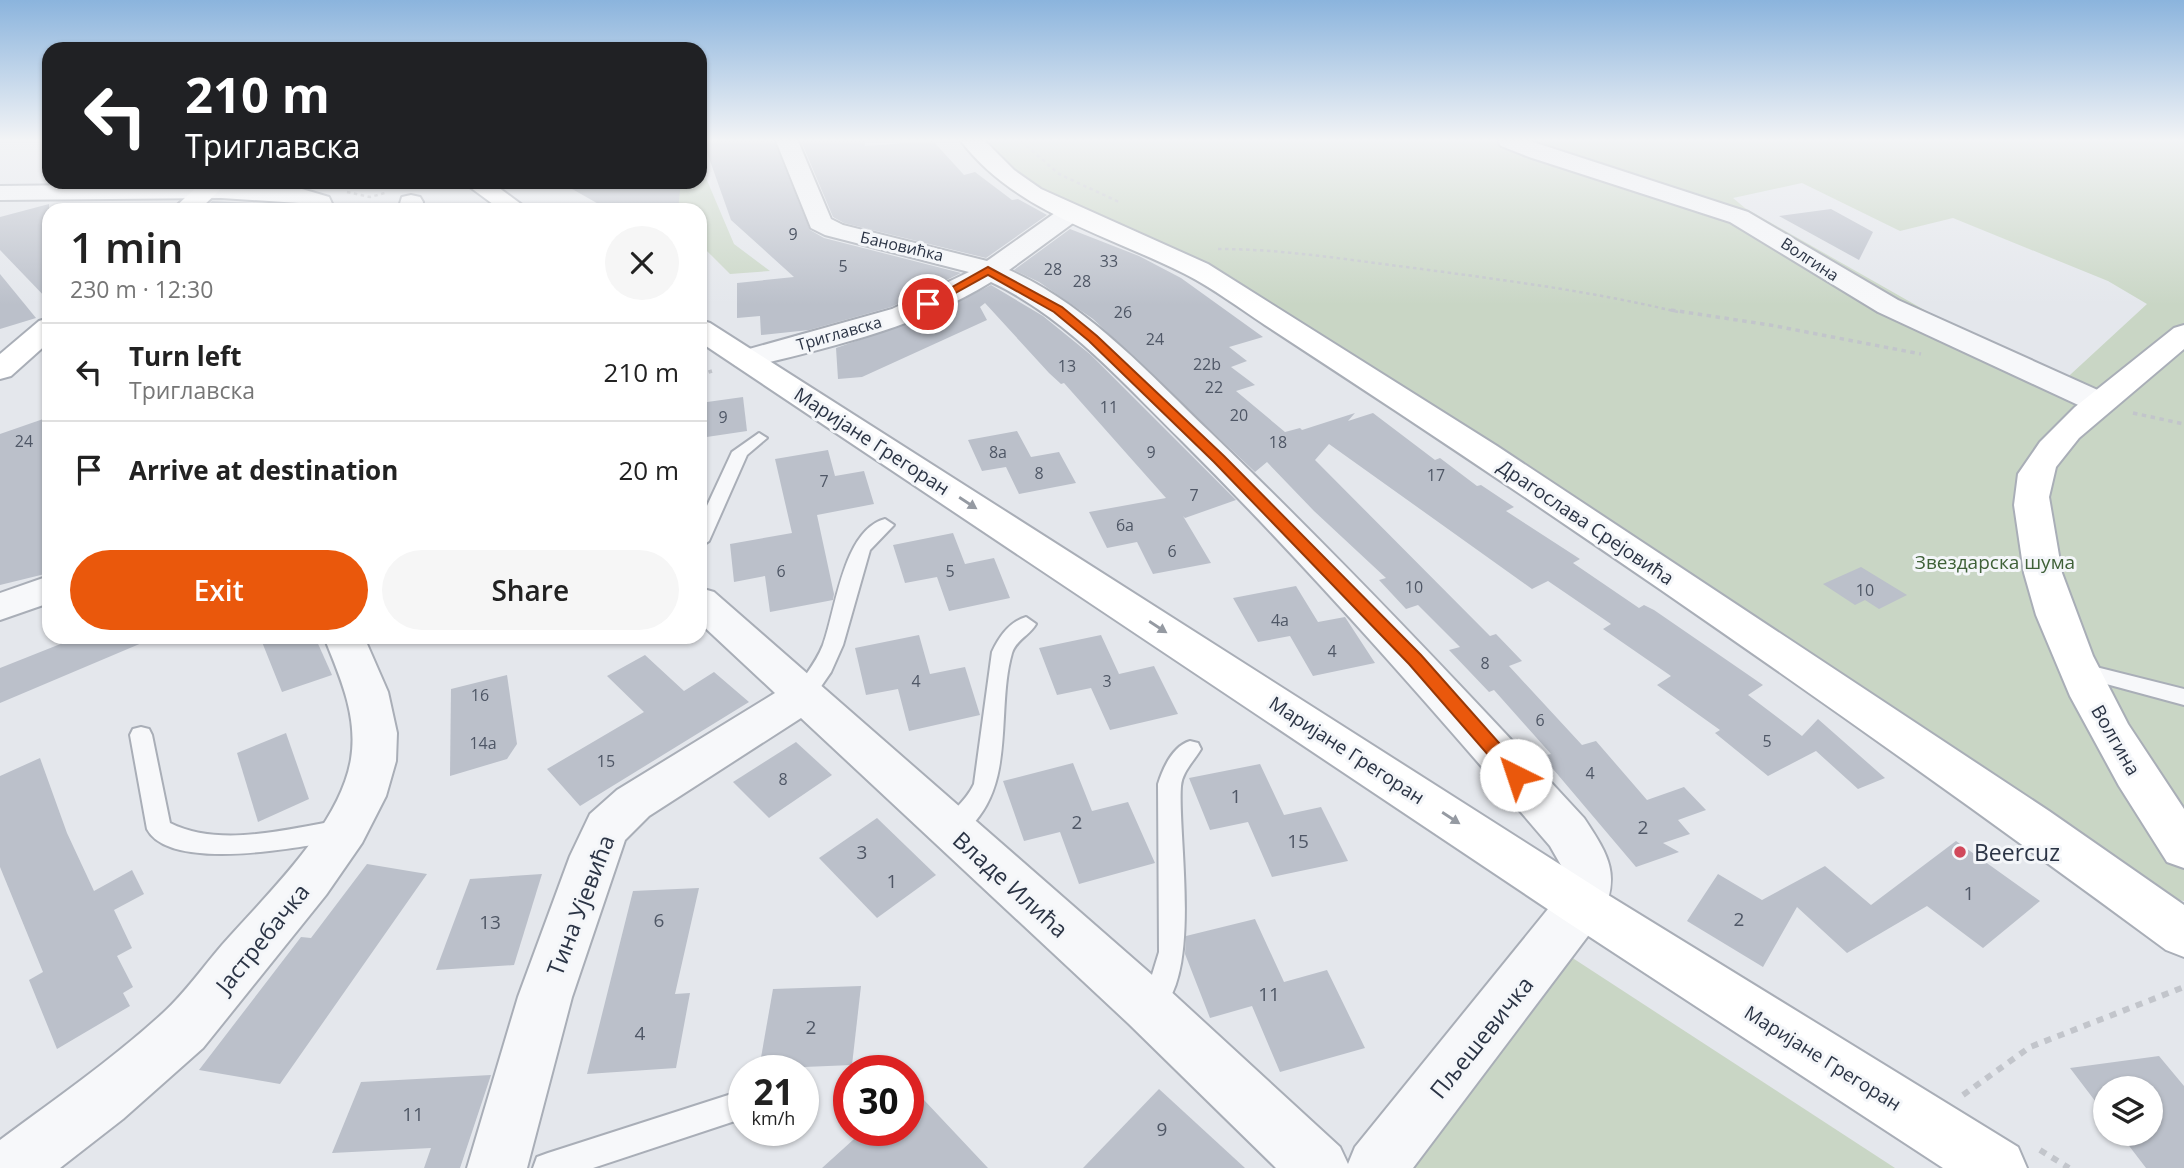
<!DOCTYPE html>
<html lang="en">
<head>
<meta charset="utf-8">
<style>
  body { margin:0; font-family:"Open Sans",sans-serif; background:#f6f6f6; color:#222; height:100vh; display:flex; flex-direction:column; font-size:26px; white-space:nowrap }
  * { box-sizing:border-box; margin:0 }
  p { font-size:23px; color:#767676 }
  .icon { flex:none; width:38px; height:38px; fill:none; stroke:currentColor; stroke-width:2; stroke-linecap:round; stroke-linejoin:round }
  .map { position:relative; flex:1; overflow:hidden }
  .sheet { position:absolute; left:42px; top:203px; width:665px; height:441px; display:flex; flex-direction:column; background:#fff; border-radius:21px; box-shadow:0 2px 5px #0004 }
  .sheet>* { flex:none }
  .guide { position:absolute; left:42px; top:42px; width:665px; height:147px; border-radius:21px; box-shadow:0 2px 5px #0004; background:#202124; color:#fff; overflow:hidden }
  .tools { position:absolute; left:2093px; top:1076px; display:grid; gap:14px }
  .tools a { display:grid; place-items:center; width:70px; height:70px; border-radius:50%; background:#fff; box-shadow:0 2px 5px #0004; font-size:35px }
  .speed { position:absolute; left:728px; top:1055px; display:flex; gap:14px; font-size:35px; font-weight:700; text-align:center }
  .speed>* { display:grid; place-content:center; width:91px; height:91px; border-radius:50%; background:#fff; box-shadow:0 2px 5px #0004; line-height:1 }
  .speed small { font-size:18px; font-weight:400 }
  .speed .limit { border:10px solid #d22; background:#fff; color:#111 }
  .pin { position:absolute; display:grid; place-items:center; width:60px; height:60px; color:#fff; margin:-30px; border:4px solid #fff; border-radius:50%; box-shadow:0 2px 7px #0007 }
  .me { position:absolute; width:77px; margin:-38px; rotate:319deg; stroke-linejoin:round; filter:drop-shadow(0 0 5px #0008) }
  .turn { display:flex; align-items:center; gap:24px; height:147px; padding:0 28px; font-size:32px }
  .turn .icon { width:91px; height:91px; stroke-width:2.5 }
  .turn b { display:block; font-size:49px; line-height:60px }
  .round { display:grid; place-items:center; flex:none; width:74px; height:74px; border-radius:37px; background:#f6f6f6 }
  .headline { display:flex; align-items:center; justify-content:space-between; height:119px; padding:0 28px }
  h1 { font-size:42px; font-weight:600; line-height:52px }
  .button { display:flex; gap:14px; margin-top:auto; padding:14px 28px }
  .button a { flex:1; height:80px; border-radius:42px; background:#ea580c; color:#fff; font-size:28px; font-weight:600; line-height:80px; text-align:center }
  .button a+a { background:#f6f6f6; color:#222 }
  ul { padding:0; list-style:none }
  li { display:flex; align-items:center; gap:21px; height:98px; padding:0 28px; border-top:2px solid #e0e0e0 }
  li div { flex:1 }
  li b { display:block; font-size:26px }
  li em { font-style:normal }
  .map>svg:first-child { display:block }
  .green { fill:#c9d6c5; fill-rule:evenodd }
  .building { fill:#bbc0ca }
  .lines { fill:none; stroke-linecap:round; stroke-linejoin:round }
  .lane-casing { stroke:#a9aeb7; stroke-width:4 }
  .street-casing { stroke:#a9aeb7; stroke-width:4 }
  .secondary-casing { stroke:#a9aeb7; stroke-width:4 }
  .path-far2 { stroke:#c2c5cb; stroke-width:2.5; stroke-dasharray:3.5 3.5; stroke-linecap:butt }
  .path-far1 { stroke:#c2c5cb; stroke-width:3.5; stroke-dasharray:4.5 4.5; stroke-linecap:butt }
  .path { stroke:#c2c5cb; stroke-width:6; stroke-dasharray:7 7; stroke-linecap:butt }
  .lane { fill:#f7f8fa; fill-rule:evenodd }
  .street { fill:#f7f8fa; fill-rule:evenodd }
  .secondary { fill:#fff; fill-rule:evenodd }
  .oneway { fill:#959aa2 }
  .route { fill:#ea580c; stroke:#983908; stroke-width:2 }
  .poi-dot { fill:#d1495b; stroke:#f4f6f9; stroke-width:2.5 }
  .labels { text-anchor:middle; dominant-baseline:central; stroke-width:6; stroke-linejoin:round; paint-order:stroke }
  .number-label { font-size:16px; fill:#4f5766 }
  .far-street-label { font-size:16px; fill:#2b3445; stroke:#f4f6f9 }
  .street-label { font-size:19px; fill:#2b3445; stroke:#f4f6f9 }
  .park-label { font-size:19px; fill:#3f6138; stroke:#f4f6f9 }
  .near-number-label { font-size:19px; fill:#4f5766 }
  .near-poi-label { font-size:23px; fill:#2b3445; stroke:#f4f6f9; text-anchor:start }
  .near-street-label { font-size:23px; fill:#2b3445; stroke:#f4f6f9 }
</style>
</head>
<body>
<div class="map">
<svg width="2184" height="1168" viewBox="0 0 2184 1168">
  <rect width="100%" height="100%" fill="#e4e7ec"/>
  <!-- green -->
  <g class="green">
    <path d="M984 141H2184V901L2142 893 1466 435 1045 192 1022 177ZM1802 183 1900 231 1953 218 2108 281 2147 304 2058 386 1745 208 1733 198Z"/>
    <path d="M700 177 706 178 734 244 770 271 730 274 700 244V210H680L649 182H700Z"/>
    <path d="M1568 955 1895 1168H1406Z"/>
  </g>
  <!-- building -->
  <g class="building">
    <path d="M703 141H774L810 230 824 238 961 273 891 307 809 330 761 335 760 316 737 318V283L794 277 731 220Z"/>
    <path d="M801 141H865V146L933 141 964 175 975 172 1012 200 1018 199 1047 215 986 258 844 223 833 217Z"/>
    <path d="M560 182H681L678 210H609Z"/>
    <path d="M212 201 269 204 277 210H203Z"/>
    <path d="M49 204V301L0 250V217Z"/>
    <path d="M1831 209 1873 232 1859 260 1779 216Z"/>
    <path d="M1070 229 1139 256 1181 278 1263 337 1229 347 1247 361 1231 367 1255 385 1236 391 1285 432 1300 428 1302 430 1355 413 1348 421 1373 413 1435 460 1440 458 1477 486 1481 485 1514 507 1506 511 1580 559 1573 563 1639 608 1644 605 1654 610 1763 685 1748 695 1802 736 1818 719 1885 778 1858 789 1816 751 1768 776 1715 733 1720 730 1657 685 1671 676 1603 629 1611 624 1548 581 1532 589 1329 444 1315 460 1490 636 1496 634 1522 661 1509 666 1582 745 1596 741 1647 800 1684 787 1706 810 1678 820 1690 834 1663 843 1679 852 1636 867 1542 756 1551 754 1494 690 1489 692 1449 650 1460 647 1418 605 1406 609 1379 580 1386 578 1314 511 1267 462 1255 472 1093 319 1039 282 1014 270Z"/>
    <path d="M0 274 36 318 0 329Z"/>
    <path d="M991 285 1043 316 1091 355 1236 500 1185 518 1183 516 1211 563 1153 574 1137 542 1107 548 1089 512 1166 498 1064 383 1061 384 1049 373 985 303 980 307 987 320 862 377 838 379 836 348 934 314Z"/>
    <path d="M743 397 747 431 700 438V403Z"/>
    <path d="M49 417V573L0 585V434Z"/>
    <path d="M1017 431 1031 457 1059 452 1076 483 1019 494 1006 467 982 471 968 440Z"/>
    <path d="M828 450 835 476 864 471 874 504 817 515 834 594 833 600 770 612 765 576 734 582 730 544 792 533 775 459Z"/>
    <path d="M953 533 965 564 994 558 1010 598 949 611 937 577 905 583 893 545Z"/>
    <path d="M1861 567 1907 595 1879 609 1865 600 1855 605 1823 584Z"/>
    <path d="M1296 586 1318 622 1345 617 1375 663 1313 676 1290 636 1258 642 1233 598Z"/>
    <path d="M919 635 930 674 965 667 980 715 909 731 898 689 866 695 855 648Z"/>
    <path d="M1101 635 1119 674 1154 666 1178 714 1110 730 1091 688 1057 695 1039 648Z"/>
    <path d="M78 637H156L0 703V668Z"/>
    <path d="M260 637H315L332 675 282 692Z"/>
    <path d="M645 655 684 691 714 672 749 702 580 806 547 769 644 712 607 676Z"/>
    <path d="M507 675 517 744 507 759 450 776 451 689Z"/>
    <path d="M286 733 309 799 258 822 237 753Z"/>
    <path d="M796 742 832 775 769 818 733 782Z"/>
    <path d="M40 758 67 833 94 891 132 870 144 894 114 910 132 948 117 956 133 987 123 993 130 1006 57 1049 29 980 43 972 0 867V776Z"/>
    <path d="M1073 763 1092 811 1128 802 1155 863 1079 884 1060 832 1024 841 1003 781Z"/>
    <path d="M1260 764 1284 815 1321 807 1348 861 1272 877 1248 822 1210 830 1189 778Z"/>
    <path d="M877 818 936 875 877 918 819 858Z"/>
    <path d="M1956 841 2040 901 1983 948 1927 906 1847 953 1797 907 1763 967 1687 921 1718 874 1762 900 1825 866 1871 905Z"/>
    <path d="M367 864 427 874 280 1084 199 1070 301 937 311 938Z"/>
    <path d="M542 874 514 965 436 970 470 879Z"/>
    <path d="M699 888 675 994 690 993 676 1068 587 1074 633 891Z"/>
    <path d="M1255 919 1284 982 1327 970 1365 1048 1280 1072 1252 1006 1210 1018 1185 954 1186 936Z"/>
    <path d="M861 986 852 1065 759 1069 773 989Z"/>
    <path d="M2159 1056 2184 1086V1168H2146L2120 1134H2151V1088H2105V1114L2070 1068Z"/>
    <path d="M491 1075 460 1168H424L431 1148 332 1153 361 1082Z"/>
    <path d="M908 1083 988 1168H822L864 1130H908Z"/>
    <path d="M1159 1089 1245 1168H1083Z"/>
  </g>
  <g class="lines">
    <defs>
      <g id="lane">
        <path d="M759 433 767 438 747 455 709 541 700 547V521L732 452Z"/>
        <path d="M885 519 894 525 870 550 843 645 831 672 811 701H795L792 696C802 678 815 665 823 645 836 610 843 530 885 519Z"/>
        <path d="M1026 617 1036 624C1030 635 1016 640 1012 653 996 709 1016 782 970 827 961 836 955 841 943 837L939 830C948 812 964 805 974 784L992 652C999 637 1009 622 1026 617Z"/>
        <path d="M2080 663 2184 689V705L2073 675 2070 670 2073 665Z"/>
        <path d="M141 727 149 729 152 735 170 823C220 848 288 829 341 820L349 823 353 830 349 837 341 840C301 847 170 873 147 829L130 735 133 729Z"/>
        <path d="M1190 741 1198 743 1201 749C1194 761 1182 772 1181 786 1177 837 1206 996 1149 1017L1139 1014 1135 1005 1151 978 1159 952 1158 784C1163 768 1173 746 1190 741Z"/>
        <path d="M744 1090V1118L593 1168H533L537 1157 548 1153Z"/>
      </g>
      <g id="street">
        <path d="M776 141H798L831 219 843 225 987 261 1062 208H1080L1083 213 1080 218 1009 270C1088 305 1149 374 1211 433 1340 557 1463 687 1584 818 1610 857 1621 876 1600 920L1413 1168H1276L1129 1024 801 718 649 816 625 840 572 997 527 1168H467L518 997 570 856 590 814 617 790 775 693 700 623V588L714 592 1167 988 1340 1147 1348 1164 1355 1147 1561 893 1562 867 1550 846C1431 707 1311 570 1182 441 1124 384 1066 317 991 282 917 328 830 347 746 368L735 365 731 359 735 353 892 309 969 272 825 235 811 228Z"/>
        <path d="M1498 141H1530L1748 212 1898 300 2111 396 2116 403 2111 410 2100 413 2089 410 1878 312 1730 222 1529 157 1501 146Z"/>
        <path d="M169 184 267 186 302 189 329 197 335 210H311L299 203 221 198 0 200V186Z"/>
        <path d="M411 195 420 197 423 202 422 210H398L402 197Z"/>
        <path d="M49 576V603L0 620V593Z"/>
        <path d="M324 637H364L388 692 397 733 396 761 386 796 362 843 326 895 203 1048 123 1119 60 1168H0V1140C55 1099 113 1059 163 1013 185 993 203 967 222 945 266 895 340 826 351 759 358 716 340 677 324 637Z"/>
      </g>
      <g id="secondary">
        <path d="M961 141H985L1014 170 1041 189 1208 264 1497 446 2049 811 2184 905V957L2166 950C1872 733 1571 524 1265 325 1239 308 1213 288 1185 274 1108 235 1015 212 961 141Z"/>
        <path d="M202 182H228L199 210H172Z"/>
        <path d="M463 182H491L529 210H501Z"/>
        <path d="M49 318V342L11 376 0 379V354L39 321Z"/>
        <path d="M700 320 710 323 1600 890 2018 1147 2027 1168H1943L1564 920 700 342Z"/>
        <path d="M2184 325V349L2079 438 2056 467 2049 497 2062 573 2093 656 2128 724 2184 809V868L2167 862 2119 786 2070 696 2036 615 2024 573 2014 505 2018 474 2040 442 2075 407 2174 328Z"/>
      </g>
    </defs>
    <!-- lane casing -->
    <use href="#lane" class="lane-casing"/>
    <!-- street casing -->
    <use href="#street" class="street-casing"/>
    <!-- secondary casing -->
    <use href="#secondary" class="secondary-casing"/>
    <!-- path-far2 -->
    <g class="path-far2">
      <path d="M1021 141 1059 174 1119 202"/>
      <path d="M347 192 370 197 385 193"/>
      <path d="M1218 249C1284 249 1349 260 1414 268 1503 280 1591 291 1678 312"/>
    </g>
    <!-- path-far1 -->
    <g class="path-far1">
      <path d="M1671 310 1770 325 1921 354"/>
      <path d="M700 375 712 371"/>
      <path d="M2133 413 2184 424"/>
    </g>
    <!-- path -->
    <g class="path">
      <path d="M1963 1095 2030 1047 2184 987"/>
      <path d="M2040 1150 2069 1168"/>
    </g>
    <!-- lane -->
    <use href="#lane" class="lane"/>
    <!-- street -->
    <use href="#street" class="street"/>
    <!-- secondary -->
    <use href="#secondary" class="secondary"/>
  </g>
  <!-- one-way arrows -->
  <defs><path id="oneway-solid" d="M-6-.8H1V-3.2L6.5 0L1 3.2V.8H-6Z" transform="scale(1.75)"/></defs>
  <g class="oneway">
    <use href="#oneway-solid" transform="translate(968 503) rotate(33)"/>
    <use href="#oneway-solid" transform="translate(1158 627) rotate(33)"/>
    <use href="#oneway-solid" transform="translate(1451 818) rotate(33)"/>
  </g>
  <!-- sky -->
  <linearGradient id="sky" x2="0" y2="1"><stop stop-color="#8bb4dd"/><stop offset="0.46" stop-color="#f3f4f6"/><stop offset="1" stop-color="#f3f4f6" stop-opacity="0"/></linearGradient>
  <rect width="2184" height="305" fill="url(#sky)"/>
  <!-- route -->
  <path class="route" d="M988 267 1062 307 1097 336 1224 456 1421 655 1523 770 1526 775 1523 780H1510L1409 664 1214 462 1089 341 1054 312 988 275 932 306 922 304Z"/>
  <!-- markers -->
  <circle class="poi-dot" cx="1960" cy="852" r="7"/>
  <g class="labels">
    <!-- number labels -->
    <g class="number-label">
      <text x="793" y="234">9</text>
      <text x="1109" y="261">33</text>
      <text x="843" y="266">5</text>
      <text x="1053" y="269">28</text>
      <text x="1082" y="281">28</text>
      <text x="1123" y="312">26</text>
      <text x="1155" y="339">24</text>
      <text x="1207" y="364">22b</text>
      <text x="1067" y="366">13</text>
      <text x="1214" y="387">22</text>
      <text x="1109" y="407">11</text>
      <text x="1239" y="415">20</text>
      <text x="723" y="417">9</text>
      <text x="24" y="441">24</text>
      <text x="1278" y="442">18</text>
      <text x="998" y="452">8a</text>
      <text x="1151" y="452">9</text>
      <text x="1039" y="473">8</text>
      <text x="1436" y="475">17</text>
      <text x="824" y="481">7</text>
      <text x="1194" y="495">7</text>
      <text x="1125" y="525">6a</text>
      <text x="1172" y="551">6</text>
      <text x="781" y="571">6</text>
      <text x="950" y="571">5</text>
      <text x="1414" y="587">10</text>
      <text x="1865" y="590">10</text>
      <text x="1280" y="620">4a</text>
      <text x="1332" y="651">4</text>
      <text x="1485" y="663">8</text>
      <text x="916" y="681">4</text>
      <text x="1107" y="681">3</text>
      <text x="480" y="695">16</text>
      <text x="1540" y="720">6</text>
      <text x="1767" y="741">5</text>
      <text x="483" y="743">14a</text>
      <text x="606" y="761">15</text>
      <text x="1590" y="773">4</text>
      <text x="783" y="779">8</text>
    </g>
    <!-- far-street labels -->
    <g class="far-street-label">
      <text transform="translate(902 246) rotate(13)">Бановићка</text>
      <text transform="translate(1810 259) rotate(33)">Волгина</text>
      <text transform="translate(839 333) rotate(-16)">Триглавска</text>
    </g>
    <!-- street labels -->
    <g class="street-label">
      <text transform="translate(872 441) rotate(33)">Маријане Грегоран</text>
      <text transform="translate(1586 522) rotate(34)">Драгослава Срејовића</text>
      <text transform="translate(2116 740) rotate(60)">Волгина</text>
      <text transform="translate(1347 750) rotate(33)">Маријане Грегоран</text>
      <text transform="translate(1823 1058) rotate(32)">Маријане Грегоран</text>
    </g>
    <!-- park labels -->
    <g class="park-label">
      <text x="1995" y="562">Звездарска шума</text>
    </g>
    <!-- near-number labels -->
    <g class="near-number-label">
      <text x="1236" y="796">1</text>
      <text x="1077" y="822">2</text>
      <text x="1643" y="827">2</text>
      <text x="1298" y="841">15</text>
      <text x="862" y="852">3</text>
      <text x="892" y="881">1</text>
      <text x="1969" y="893">1</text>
      <text x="1739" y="919">2</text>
      <text x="659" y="920">6</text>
      <text x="490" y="922">13</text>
      <text x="1269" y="994">11</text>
      <text x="811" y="1027">2</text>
      <text x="640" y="1033">4</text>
      <text x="413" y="1114">11</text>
      <text x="1162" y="1129">9</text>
    </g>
    <!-- near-poi labels -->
    <g class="near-poi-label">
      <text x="1974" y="852">Beercuz</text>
    </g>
    <!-- near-street labels -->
    <g class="near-street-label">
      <text transform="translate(1011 884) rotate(42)">Владе Илића</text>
      <text transform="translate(580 905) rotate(-69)">Тина Ујевића</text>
      <text transform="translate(262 938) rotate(-51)">Јастребачка</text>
      <text transform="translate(1481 1037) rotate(-51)">Пљешевичка</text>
    </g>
  </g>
</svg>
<div class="tools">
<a><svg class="icon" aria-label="layers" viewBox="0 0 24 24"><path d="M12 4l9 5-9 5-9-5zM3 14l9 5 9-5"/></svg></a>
</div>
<div class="speed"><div>21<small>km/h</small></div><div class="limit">30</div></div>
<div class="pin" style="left:928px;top:304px;background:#d93025"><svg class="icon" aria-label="arrive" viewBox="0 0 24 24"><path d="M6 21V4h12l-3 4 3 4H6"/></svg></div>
<svg class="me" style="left:1516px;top:775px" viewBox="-20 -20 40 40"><circle r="19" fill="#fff"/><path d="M0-13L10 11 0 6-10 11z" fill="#ea580c"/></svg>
<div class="guide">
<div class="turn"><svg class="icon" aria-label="left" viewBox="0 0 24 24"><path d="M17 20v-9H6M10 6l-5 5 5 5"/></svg><div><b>210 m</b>Триглавска</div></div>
</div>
<section class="sheet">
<div class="headline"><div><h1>1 min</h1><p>230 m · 12:30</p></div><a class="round"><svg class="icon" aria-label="close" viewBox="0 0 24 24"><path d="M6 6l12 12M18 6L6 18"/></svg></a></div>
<ul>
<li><svg class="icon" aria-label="left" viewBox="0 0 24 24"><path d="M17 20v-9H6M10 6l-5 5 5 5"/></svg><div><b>Turn left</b><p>Триглавска</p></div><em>210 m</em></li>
<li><svg class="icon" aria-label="arrive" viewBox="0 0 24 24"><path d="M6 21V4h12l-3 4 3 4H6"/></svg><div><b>Arrive at destination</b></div><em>20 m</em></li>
</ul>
<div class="button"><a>Exit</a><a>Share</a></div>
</section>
</div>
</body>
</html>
